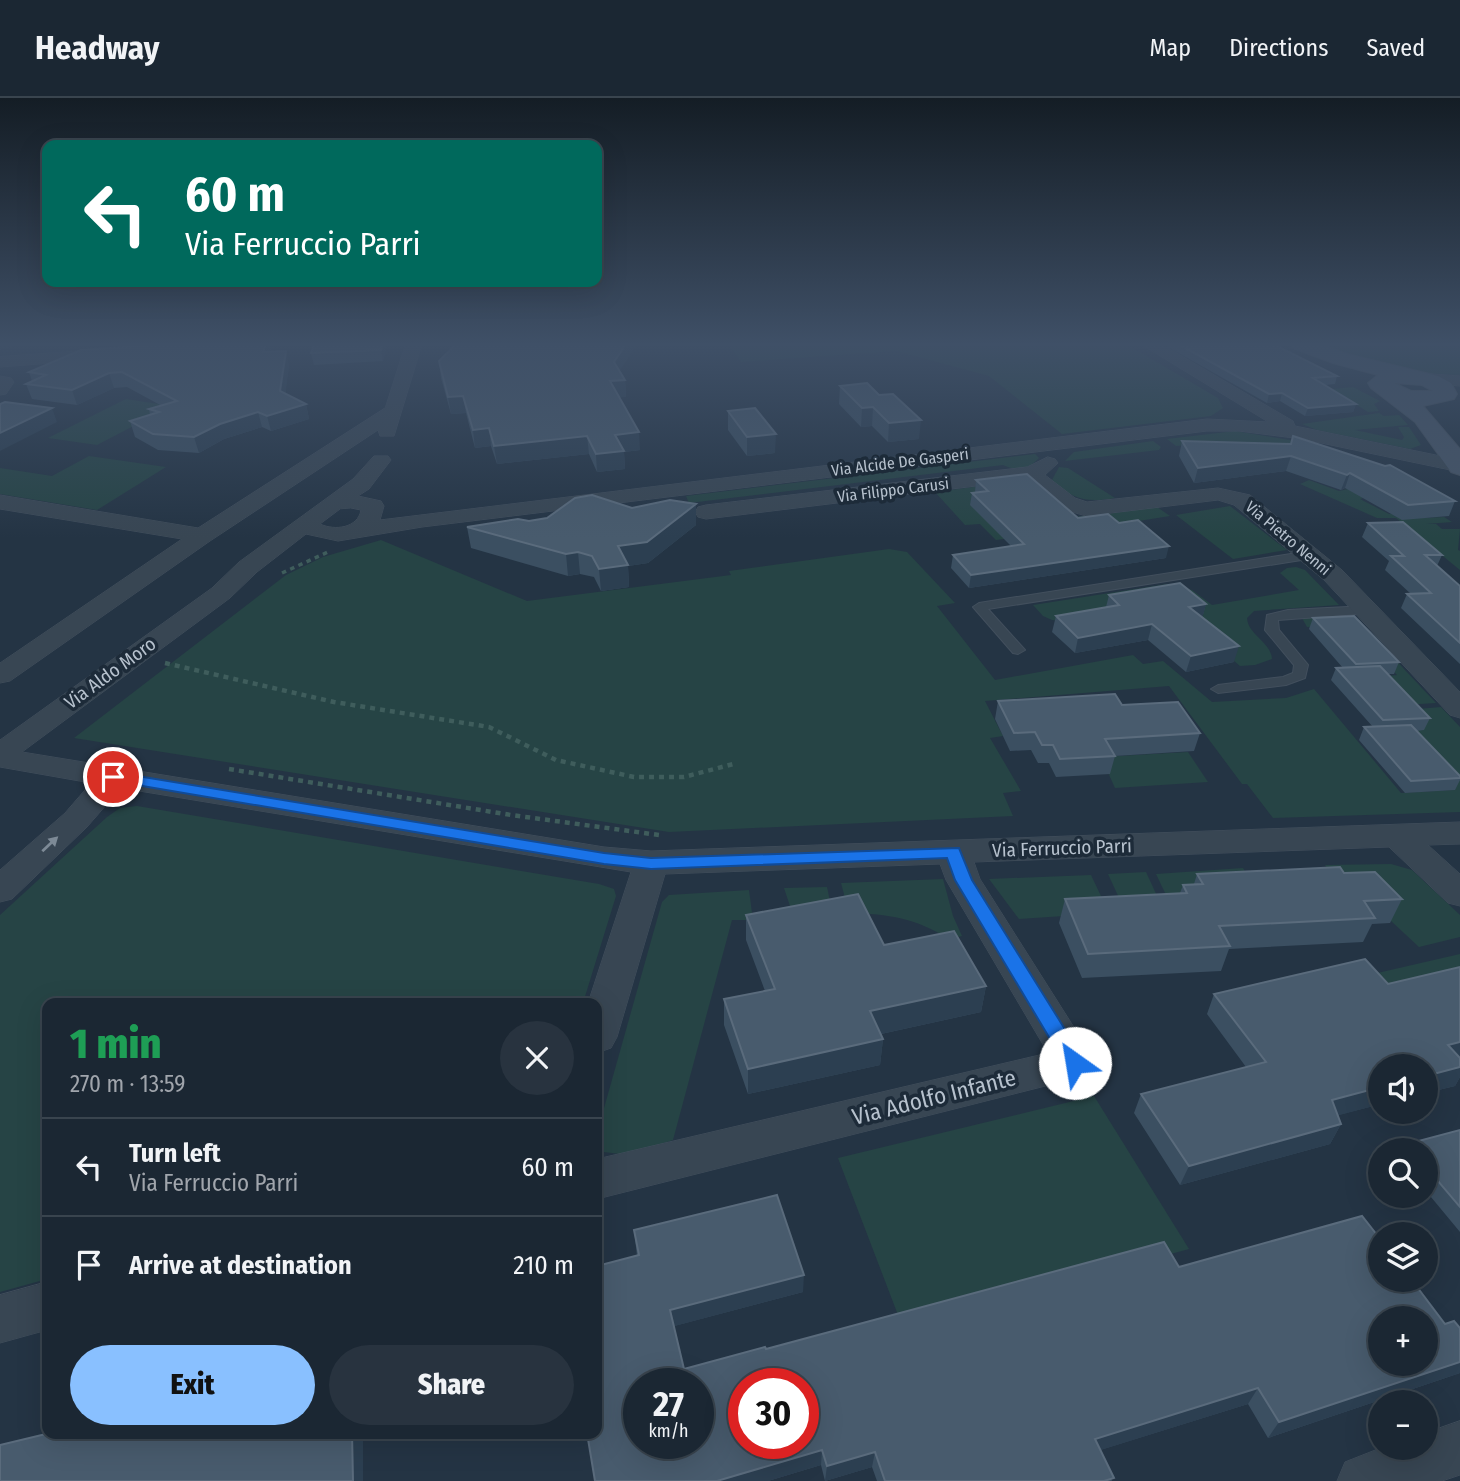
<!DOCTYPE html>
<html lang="en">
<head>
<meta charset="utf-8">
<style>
  body { margin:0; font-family:"Fira Sans Condensed",sans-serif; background:#28333f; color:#f1f3f6; height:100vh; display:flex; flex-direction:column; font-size:26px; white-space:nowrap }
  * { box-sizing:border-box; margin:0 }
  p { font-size:23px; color:#a0a5ac }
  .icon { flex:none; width:38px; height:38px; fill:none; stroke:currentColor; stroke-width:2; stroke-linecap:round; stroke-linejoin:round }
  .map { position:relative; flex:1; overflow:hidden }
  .side { position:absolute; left:42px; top:900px; width:560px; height:441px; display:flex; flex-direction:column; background:#1b2733; border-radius:14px; box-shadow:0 7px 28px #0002,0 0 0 2px #39444e }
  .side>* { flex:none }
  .banner { position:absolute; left:42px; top:42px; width:560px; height:147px; border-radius:14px; box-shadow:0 7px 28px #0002,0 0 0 2px #39444e; background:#00695c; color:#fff; overflow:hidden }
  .buttons { position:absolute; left:1368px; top:956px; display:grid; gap:14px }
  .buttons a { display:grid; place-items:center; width:70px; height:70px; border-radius:50%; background:#1b2733; box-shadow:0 7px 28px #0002,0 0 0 2px #39444e; font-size:35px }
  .speed { position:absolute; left:623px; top:1270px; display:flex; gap:14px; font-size:35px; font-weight:700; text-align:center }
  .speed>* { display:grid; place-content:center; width:91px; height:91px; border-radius:50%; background:#1b2733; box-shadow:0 7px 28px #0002,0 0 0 2px #39444e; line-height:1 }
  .speed small { font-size:18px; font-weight:400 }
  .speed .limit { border:10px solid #d22; background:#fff; color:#111 }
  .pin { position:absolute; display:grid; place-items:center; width:60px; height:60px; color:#fff; margin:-30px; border:4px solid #fff; border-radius:50%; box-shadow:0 2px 7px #0007 }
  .me { position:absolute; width:77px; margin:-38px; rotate:328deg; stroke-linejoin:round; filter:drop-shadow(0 0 5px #0008) }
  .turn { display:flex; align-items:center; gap:24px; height:147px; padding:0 28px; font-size:32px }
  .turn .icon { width:91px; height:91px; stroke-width:2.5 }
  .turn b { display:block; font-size:49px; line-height:60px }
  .round { display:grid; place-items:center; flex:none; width:74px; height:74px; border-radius:37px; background:#28333f }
  .summary { display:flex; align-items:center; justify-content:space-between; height:119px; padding:0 28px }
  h1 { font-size:42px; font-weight:800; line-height:52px; color:#1e9e55 }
  .button { display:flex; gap:14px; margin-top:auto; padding:14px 28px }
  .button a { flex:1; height:80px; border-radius:42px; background:#89c0ff; color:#111; font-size:28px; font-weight:800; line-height:80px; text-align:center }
  .button a+a { background:#28333f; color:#f1f3f6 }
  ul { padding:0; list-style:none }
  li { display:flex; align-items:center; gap:21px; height:98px; padding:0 28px; border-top:2px solid #39444e }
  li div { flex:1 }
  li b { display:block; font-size:26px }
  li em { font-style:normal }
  header { display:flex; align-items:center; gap:42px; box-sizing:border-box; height:98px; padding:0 35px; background:#1b2733; border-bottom:2px solid #39444e }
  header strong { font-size:33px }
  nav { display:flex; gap:38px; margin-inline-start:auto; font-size:24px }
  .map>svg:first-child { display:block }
  .green { fill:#264445 }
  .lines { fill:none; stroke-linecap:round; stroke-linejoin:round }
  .lane-casing { stroke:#424f5d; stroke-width:2 }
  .street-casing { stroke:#424f5d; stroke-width:1 }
  .secondary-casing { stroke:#424f5d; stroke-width:2 }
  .path-far1 { stroke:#3f5d5c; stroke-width:3.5; stroke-dasharray:4.5 4.5; stroke-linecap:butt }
  .path { stroke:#3f5d5c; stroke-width:4.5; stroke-dasharray:5 5; stroke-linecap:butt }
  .lane { fill:#384653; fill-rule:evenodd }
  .street { fill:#384653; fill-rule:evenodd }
  .secondary { fill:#465567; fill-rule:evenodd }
  .wall { fill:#3b4f61 }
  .shaded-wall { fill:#2c3f51 }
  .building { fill:#485b6d; stroke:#5a6b7c; stroke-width:2; fill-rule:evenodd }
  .oneway { fill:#7d8a96 }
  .route { fill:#1a73e8; stroke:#114b97; stroke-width:2 }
  .labels { text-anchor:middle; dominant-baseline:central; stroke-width:7; stroke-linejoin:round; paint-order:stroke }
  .far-street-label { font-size:16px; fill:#b6c1cd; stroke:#1d2b39 }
  .street-label { font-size:19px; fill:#b6c1cd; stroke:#1d2b39 }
  .near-street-label { font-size:23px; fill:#b6c1cd; stroke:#1d2b39 }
</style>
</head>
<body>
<header>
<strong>Headway</strong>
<nav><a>Map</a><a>Directions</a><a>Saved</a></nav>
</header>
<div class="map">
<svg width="1460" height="1383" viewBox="0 0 1460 1383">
  <rect width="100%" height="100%" fill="#243444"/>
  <!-- green -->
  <g class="green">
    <path d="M729 246H1126L1218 300 1223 310 1211 318 1062 336 989 278 896 253 741 264Z"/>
    <path d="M1314 246H1460V277L1414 275Z"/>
    <path d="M1353 289 1380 303 1374 306 1379 313 1368 314 1349 302 1292 295Z"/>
    <path d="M126 301 172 308 97 347 48 340Z"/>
    <path d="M1379 315 1384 318 1399 317 1408 327 1355 332 1402 342 1404 339 1398 329H1409L1421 347 1410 351 1317 332 1302 326Z"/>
    <path d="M1235 333 1308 345 1307 353 1204 346 1176 348 1167 341Z"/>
    <path d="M1153 343 1161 349 1159 352 1065 363 1074 354Z"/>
    <path d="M1035 356 1039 360C1028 372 1019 374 1003 367L689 405 686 398Z"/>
    <path d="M89 358 166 369 97 412 0 396V370L52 378Z"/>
    <path d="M1059 369 1068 370 1115 400C1087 405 1073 402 1052 382Z"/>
    <path d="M1309 382 1339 393 1352 390 1372 398 1360 401 1389 416 1412 413 1426 420 1444 419 1452 424 1426 426H1436L1442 431H1460L1458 452 1460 453V472L1396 420H1377L1300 386Z"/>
    <path d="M1018 383 1000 427 1093 417 1106 428 996 442 980 426 965 427 935 394Z"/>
    <path d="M1230 408 1287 452 1233 461 1176 417Z"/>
    <path d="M1157 409 1170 418 1120 426 1106 416Z"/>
    <path d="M381 442 527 503 731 477 729 473 889 451 907 454 955 505 937 508 995 582 1133 557 1143 566 1163 563 1212 604 1286 600 1314 591 1401 695 1454 692 1401 633 1423 632 1405 612 1441 609 1460 629V714L1273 720 1247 686H1242L1169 588 985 603 1003 638 990 640 1021 693 1003 695 1013 718 669 734 74 640 286 477 323 459Z"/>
    <path d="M1296 469 1305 472 1339 507 1254 513 1247 520C1248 537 1271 544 1272 561L1255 567 1240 568 1207 540 1052 522 1043 518 1033 507 1167 486 1192 492 1212 507 1299 492 1280 475 1287 470Z"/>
    <path d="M1355 519 1436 605 1404 607 1377 579 1397 577 1351 528 1307 529 1302 520Z"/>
    <path d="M1188 654 1208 684 1115 690 1101 659Z"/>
    <path d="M137 708 599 786 614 791 616 798 583 905H47V1181L0 1194V817L107 719 120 710Z"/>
    <path d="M1391 766 1412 772 1460 817V839L1419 849 1361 795 1342 794 1325 767Z"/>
    <path d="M1243 770 1258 797 1168 801 1156 776Z"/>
    <path d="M1146 774 1164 813 1126 815 1108 776Z"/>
    <path d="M1091 777 1109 815 1019 821 989 781Z"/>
    <path d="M943 781 953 818 962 838 950 841C914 820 890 816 849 815L841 785Z"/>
    <path d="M827 789 833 817 794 820 784 790Z"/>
    <path d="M749 792 753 822H732L673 1042 628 1057 604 1054 597 1044V1035L662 804 669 797Z"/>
    <path d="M1460 856V880L1378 899 1360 879Z"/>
    <path d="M1094 998 1189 1151 903 1230 838 1060Z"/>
  </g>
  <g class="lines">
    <defs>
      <g id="lane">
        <path d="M1310 453 1316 457 1314 460 988 511 1025 552 1018 556 1013 555 973 509 979 505Z"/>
        <path d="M1367 508 1373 512 1372 515 1278 522 1279 532 1308 567 1305 580 1286 587 1218 595 1211 591 1218 587 1283 579 1293 575 1294 567 1265 532 1267 517 1288 512Z"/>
      </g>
      <g id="street">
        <path d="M406 246H422L394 338H380L378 332 210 443 10 583 0 585V565L182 441 0 411V397L198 430 385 310Z"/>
        <path d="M1141 246H1161L1293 323 1295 328 1460 362V374L1302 341 1239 333H1207L422 429 338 443 306 436 257 474 230 500 22 654 604 749 651 753 1460 724V746L1428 747 1460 776V808L1448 805 1389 749 974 764 980 781 1089 953 1095 965 1089 977 597 1101V1061L1048 955 946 782 940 766 665 776 617 939 611 950 597 955V905H588L631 774 121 690 87 729 12 801 0 804V772L65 715 91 685 0 669V642L212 490 239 464 353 381 374 358H388L391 362 369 391 358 398 381 403 384 408 380 422 1207 321 1268 324ZM351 410 361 412C358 430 335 433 320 426L340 411Z"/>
        <path d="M110 251 118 256 116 260 0 269V259Z"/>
        <path d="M1418 275 1460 278V288L1412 284 1409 280Z"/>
        <path d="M0 278 11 280 14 284 6 296 0 297Z"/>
        <path d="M1048 359 1055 361 1058 365 1045 377 1075 400 1087 404 1218 390 1250 397 1342 472 1460 594V620L1450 617 1324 482 1234 407 1218 402 1086 418 1059 410 1025 382 706 421 698 419 695 414 698 409 706 407 1027 369Z"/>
        <path d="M47 1184V1232L0 1245V1197Z"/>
        <path d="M1460 1323V1377L1442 1383H1337L1345 1364 1383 1349H1426V1335Z"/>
      </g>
      <path id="secondary" d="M1290 246H1319L1347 256 1438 278 1451 285 1457 296 1454 301 1423 308 1460 351V377L1451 374 1415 324 1371 290 1368 285 1378 277 1333 265 1293 250ZM1394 285 1422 287 1433 293H1411Z"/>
    </defs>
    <!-- lane casing -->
    <use href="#lane" class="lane-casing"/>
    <!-- street casing -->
    <use href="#street" class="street-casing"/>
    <!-- secondary casing -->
    <use href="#secondary" class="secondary-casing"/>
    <!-- path-far1 -->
    <path class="path-far1" d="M282 475 328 454"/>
    <!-- path -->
    <g class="path">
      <path d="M165 565 334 604 489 629 556 662 634 679H684L737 665"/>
      <path d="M229 671 511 717 659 737"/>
    </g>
    <!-- lane -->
    <use href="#lane" class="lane"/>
    <!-- street -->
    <use href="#street" class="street"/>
    <!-- secondary -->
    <use href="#secondary" class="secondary"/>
  </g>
  <!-- wall -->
  <g class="wall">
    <path d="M127 246H167L127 248Z"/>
    <path d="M171 246H271L272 253 289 267 285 296 306 306 309 321 271 333 262 329 224 341 199 355 158 352 135 339 130 323 150 317 149 311 162 308 127 289 114 290 77 307 32 301 26 286 32 283 29 274Z"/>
    <path d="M314 246H387L383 263 314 267 311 255Z"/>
    <path d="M456 246H637L619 273 625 282 626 299H619L640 352 624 354 625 371 597 374 589 356 497 366 491 348 475 350 466 315 451 316 441 280 439 263Z"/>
    <path d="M1163 246H1273L1337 278 1335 286 1325 287 1356 306 1353 314 1305 318 1280 303 1267 305Z"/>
    <path d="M867 285 919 341 888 344 872 328 861 329 839 306 840 288Z"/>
    <path d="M728 313 775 355 747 358 728 332Z"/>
    <path d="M1182 343 1291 346 1455 403 1449 418 1402 422 1345 390 1341 392 1286 373 1194 385 1179 358Z"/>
    <path d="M976 382 1078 420 1166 460 969 490 951 470 953 457 1011 448 970 407 972 395 975 394Z"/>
    <path d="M696 406V427L648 465 628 468 629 489 601 493 594 479 580 476 568 478 471 450 467 429 529 423 632 410Z"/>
    <path d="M1368 425 1442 457 1437 468 1460 488V566L1401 510 1407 496H1411L1385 472 1389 463 1362 439Z"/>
    <path d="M1109 497 1206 506 1202 520 1234 564 1186 574 1148 542 1075 555 1052 534 1056 518 1106 509Z"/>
    <path d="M1313 520 1399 564 1394 576H1388L1430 620 1424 632 1417 633 1460 678V682L1455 692 1405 695 1359 642 1364 629H1373L1331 582 1336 570H1343L1309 531Z"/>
    <path d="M998 603 1122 607 1200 635 1194 653 1115 658 1110 676 1056 679 1049 665H1038L1031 652 1010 653 995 621Z"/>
    <path d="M1344 775 1402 801 1390 825 1372 826 1363 844 1229 851 1221 873 1082 880 1059 825 1065 801 1180 795 1183 787 1194 786 1197 776Z"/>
    <path d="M746 817 884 847 986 888 981 914 881 936 883 941 880 967 748 996 724 927V901L765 893 746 842Z"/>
    <path d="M1460 869V979L1455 988 1426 995V968L1381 1006 1338 1017 1341 1026 1330 1046 1180 1087 1134 1015 1141 996 1246 969 1207 916 1214 896 1388 886Z"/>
    <path d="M1460 1032V1134L1426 1093V1052H1404L1407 1046Z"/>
    <path d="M634 1132 803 1194 674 1228 684 1271 766 1251 1179 1169 1445 1226 1460 1230V1275L1268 1340 1248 1306 1100 1352 1112 1383H877L872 1369 825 1383 821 1367 768 1383H595L637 1158Z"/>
  </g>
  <!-- shaded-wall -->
  <g class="shaded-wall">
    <path d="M0 246H25L0 252Z"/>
    <path d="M266 246H271L273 254H263Z"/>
    <path d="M382 246H387L383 263 381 252Z"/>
    <path d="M626 246H637L615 280 614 264Z"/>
    <path d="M286 253 289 267 284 308 280 293Z"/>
    <path d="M109 275 114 290 77 307 72 292Z"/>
    <path d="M625 282 626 299 611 300 610 283Z"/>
    <path d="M1282 295 1280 303 1267 305 1269 296Z"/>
    <path d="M463 298 466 315 451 316 448 299Z"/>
    <path d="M306 306 309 321 271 333 267 318Z"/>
    <path d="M1356 306 1353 314 1305 318 1308 310Z"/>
    <path d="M873 309 872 328 861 329 862 310Z"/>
    <path d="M52 310 57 324 0 353V335Z"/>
    <path d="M258 314 262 329 224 341 199 355 194 339 220 326Z"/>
    <path d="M921 322 919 341 888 344 889 325Z"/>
    <path d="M489 330 491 348 475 350 473 332Z"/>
    <path d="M639 334 640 352 624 354 625 371 597 374 596 356 615 337Z"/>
    <path d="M776 336 775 355 747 358V339Z"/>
    <path d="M587 338 589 356 497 366 494 348Z"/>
    <path d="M1291 358 1286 373 1194 385 1198 370Z"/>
    <path d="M1350 375 1345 390 1341 392 1347 377Z"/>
    <path d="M696 406V427L648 465 628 468 629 489 601 493 599 471 618 448Z"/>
    <path d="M1169 448 1166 460 969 490 971 477Z"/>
    <path d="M578 454 580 476 568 478 566 456Z"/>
    <path d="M1206 506 1202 521 1189 509Z"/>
    <path d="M1152 526 1148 542 1075 555 1078 540Z"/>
    <path d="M1239 548 1234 564 1186 574 1191 558Z"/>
    <path d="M986 888 981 914 867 939 870 913Z"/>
    <path d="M883 941 880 967 748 996V971Z"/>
    <path d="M1460 944V961L1448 947Z"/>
    <path d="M1460 969V979L1455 988 1426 995V978Z"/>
    <path d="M1381 989V1006L1321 1022 1332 1002Z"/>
    <path d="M1341 1026 1330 1046 1180 1087 1189 1068Z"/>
    <path d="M804 1177 803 1194 671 1229 670 1212Z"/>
    <path d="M1460 1264V1275L1268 1340 1279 1324Z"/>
    <path d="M1258 1290 1248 1306 1088 1356 1095 1341Z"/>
    <path d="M352 1335H363V1383H353Z"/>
    <path d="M822 1352 821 1367 768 1383H717Z"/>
    <path d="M875 1354 872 1369 825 1383 827 1368Z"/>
  </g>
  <!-- building -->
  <g class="building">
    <path d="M171 246H266L263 254 286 253 280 293 306 306 267 318 258 314 220 326 194 339 153 336 130 323 159 314 149 311 177 303 122 274 109 275 72 292 26 286 46 277 29 274 81 252Z"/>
    <path d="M314 246H382L381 252 311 255Z"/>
    <path d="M456 246H626L614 264 625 282 610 283 639 334 615 337 624 353 596 356 587 338 494 348 489 330 473 332 463 298 448 299 439 263Z"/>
    <path d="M1178 246H1273L1337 278 1313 280 1356 306 1308 310 1282 295 1269 296Z"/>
    <path d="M867 285 879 297 893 296 921 322 889 325 873 309 862 310 840 288Z"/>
    <path d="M5 304 52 310 0 335V306Z"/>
    <path d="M755 310 776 336 747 339 728 313Z"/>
    <path d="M1293 338 1385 368 1390 367 1455 403 1408 407 1350 375 1347 377 1291 358 1198 370 1182 343 1291 346Z"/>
    <path d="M1027 376 1078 420 1108 416 1119 425 1138 422 1169 448 971 477 953 457 1024 446 972 395 988 393 976 382Z"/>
    <path d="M592 397 632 410 670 402 696 406 647 444 618 448 628 467 599 471 592 458 578 454 566 456 467 429 518 421 529 423 547 420 575 400Z"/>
    <path d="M1403 424 1442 457H1425L1460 488V545L1407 496 1431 495 1391 458H1404L1368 425Z"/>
    <path d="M1180 485 1206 506 1189 509 1239 548 1191 558 1152 526 1078 540 1056 518 1119 507 1109 497Z"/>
    <path d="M1354 518 1399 564 1356 566 1313 520Z"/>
    <path d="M1380 568 1430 620 1383 622 1336 570Z"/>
    <path d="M1115 596 1122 607 1178 604 1200 635 1105 641 1115 658 1060 661 1053 647H1042L1035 634 1014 635 998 603Z"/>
    <path d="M1411 627 1460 678V680L1411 683 1364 629Z"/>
    <path d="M1340 769 1344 775 1375 774 1402 801 1364 803 1375 820 1219 828 1230 848 1088 856 1065 801 1187 795 1183 787 1203 786 1197 776Z"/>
    <path d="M858 796 884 847 954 833 986 888 870 913 883 941 748 971 724 901 775 891 746 817Z"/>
    <path d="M1365 861 1388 886 1460 869V944L1448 947 1460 960V969L1426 978V968H1381V989L1332 1002 1341 1026 1189 1068 1141 996 1266 964 1214 896Z"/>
    <path d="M1460 1032V1109L1426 1069V1052H1412L1407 1046Z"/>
    <path d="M777 1097 804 1177 670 1212 684 1271 765 1249 766 1251 1164 1144 1179 1169 1362 1118 1381 1142V1181H1411L1445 1226 1454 1223 1460 1230V1264L1279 1324 1258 1290 1095 1341 1114 1380 1104 1383H885L875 1354 827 1368 822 1352 717 1383H595L587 1335H597V1168L639 1157 634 1132ZM1381 1220H1426V1265H1381ZM639 1286H698V1346H639ZM744 1286H803V1346H744Z"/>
    <path d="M50 1335H352L353 1383H0V1347Z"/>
  </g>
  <!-- one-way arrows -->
  <defs><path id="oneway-solid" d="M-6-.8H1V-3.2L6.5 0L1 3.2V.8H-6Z" transform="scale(1.75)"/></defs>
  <use class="oneway" href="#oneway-solid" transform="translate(50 746) rotate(-43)"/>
  <!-- sky -->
  <linearGradient id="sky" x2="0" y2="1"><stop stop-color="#141d25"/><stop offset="0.56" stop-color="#3f5067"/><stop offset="1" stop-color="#3f5067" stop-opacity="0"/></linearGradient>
  <rect width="1460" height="440" fill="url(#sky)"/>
  <!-- route -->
  <path class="route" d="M113 674 604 755 651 760 959 750 972 782 1086 965 1083 971 1075 973 1068 971 955 782 947 760 651 771 604 766 107 682 105 679 107 675Z"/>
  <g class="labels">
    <!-- far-street labels -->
    <g class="far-street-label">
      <text transform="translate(900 364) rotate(-7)">Via Alcide De Gasperi</text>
      <text transform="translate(893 392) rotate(-7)">Via Filippo Carusi</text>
      <text transform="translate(1288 440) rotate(40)">Via Pietro Nenni</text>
    </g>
    <!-- street labels -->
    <g class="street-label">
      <text transform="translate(110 575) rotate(-36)">Via Aldo Moro</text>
      <text transform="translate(1062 750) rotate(-2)">Via Ferruccio Parri</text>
    </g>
    <!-- near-street labels -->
    <g class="near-street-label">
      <text transform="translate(934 999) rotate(-14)">Via Adolfo Infante</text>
    </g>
  </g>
</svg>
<div class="buttons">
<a><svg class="icon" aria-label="sound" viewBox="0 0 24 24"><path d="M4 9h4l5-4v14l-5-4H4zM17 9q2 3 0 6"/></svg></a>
<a><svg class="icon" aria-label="search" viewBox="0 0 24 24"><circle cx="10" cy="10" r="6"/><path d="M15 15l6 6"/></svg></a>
<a><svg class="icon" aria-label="layers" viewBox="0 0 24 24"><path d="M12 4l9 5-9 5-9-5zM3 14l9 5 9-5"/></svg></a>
<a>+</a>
<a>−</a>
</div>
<div class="speed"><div>27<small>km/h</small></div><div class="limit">30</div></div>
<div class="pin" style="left:113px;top:679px;background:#d93025"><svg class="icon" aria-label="arrive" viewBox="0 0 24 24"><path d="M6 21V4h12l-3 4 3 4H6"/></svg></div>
<svg class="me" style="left:1075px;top:965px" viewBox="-20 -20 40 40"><circle r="19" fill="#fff"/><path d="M0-13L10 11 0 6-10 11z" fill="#1a73e8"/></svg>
<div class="banner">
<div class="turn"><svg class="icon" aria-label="left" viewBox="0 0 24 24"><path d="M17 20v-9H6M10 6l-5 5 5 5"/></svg><div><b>60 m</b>Via Ferruccio Parri</div></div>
</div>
<section class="side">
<div class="summary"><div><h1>1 min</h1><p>270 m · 13:59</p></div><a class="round"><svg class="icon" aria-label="close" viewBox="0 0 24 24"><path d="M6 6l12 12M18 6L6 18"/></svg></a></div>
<ul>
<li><svg class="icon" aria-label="left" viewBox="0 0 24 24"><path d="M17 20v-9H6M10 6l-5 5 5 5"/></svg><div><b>Turn left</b><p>Via Ferruccio Parri</p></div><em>60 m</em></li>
<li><svg class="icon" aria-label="arrive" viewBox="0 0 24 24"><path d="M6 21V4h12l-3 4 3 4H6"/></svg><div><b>Arrive at destination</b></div><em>210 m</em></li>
</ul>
<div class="button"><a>Exit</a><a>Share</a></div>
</section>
</div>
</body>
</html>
